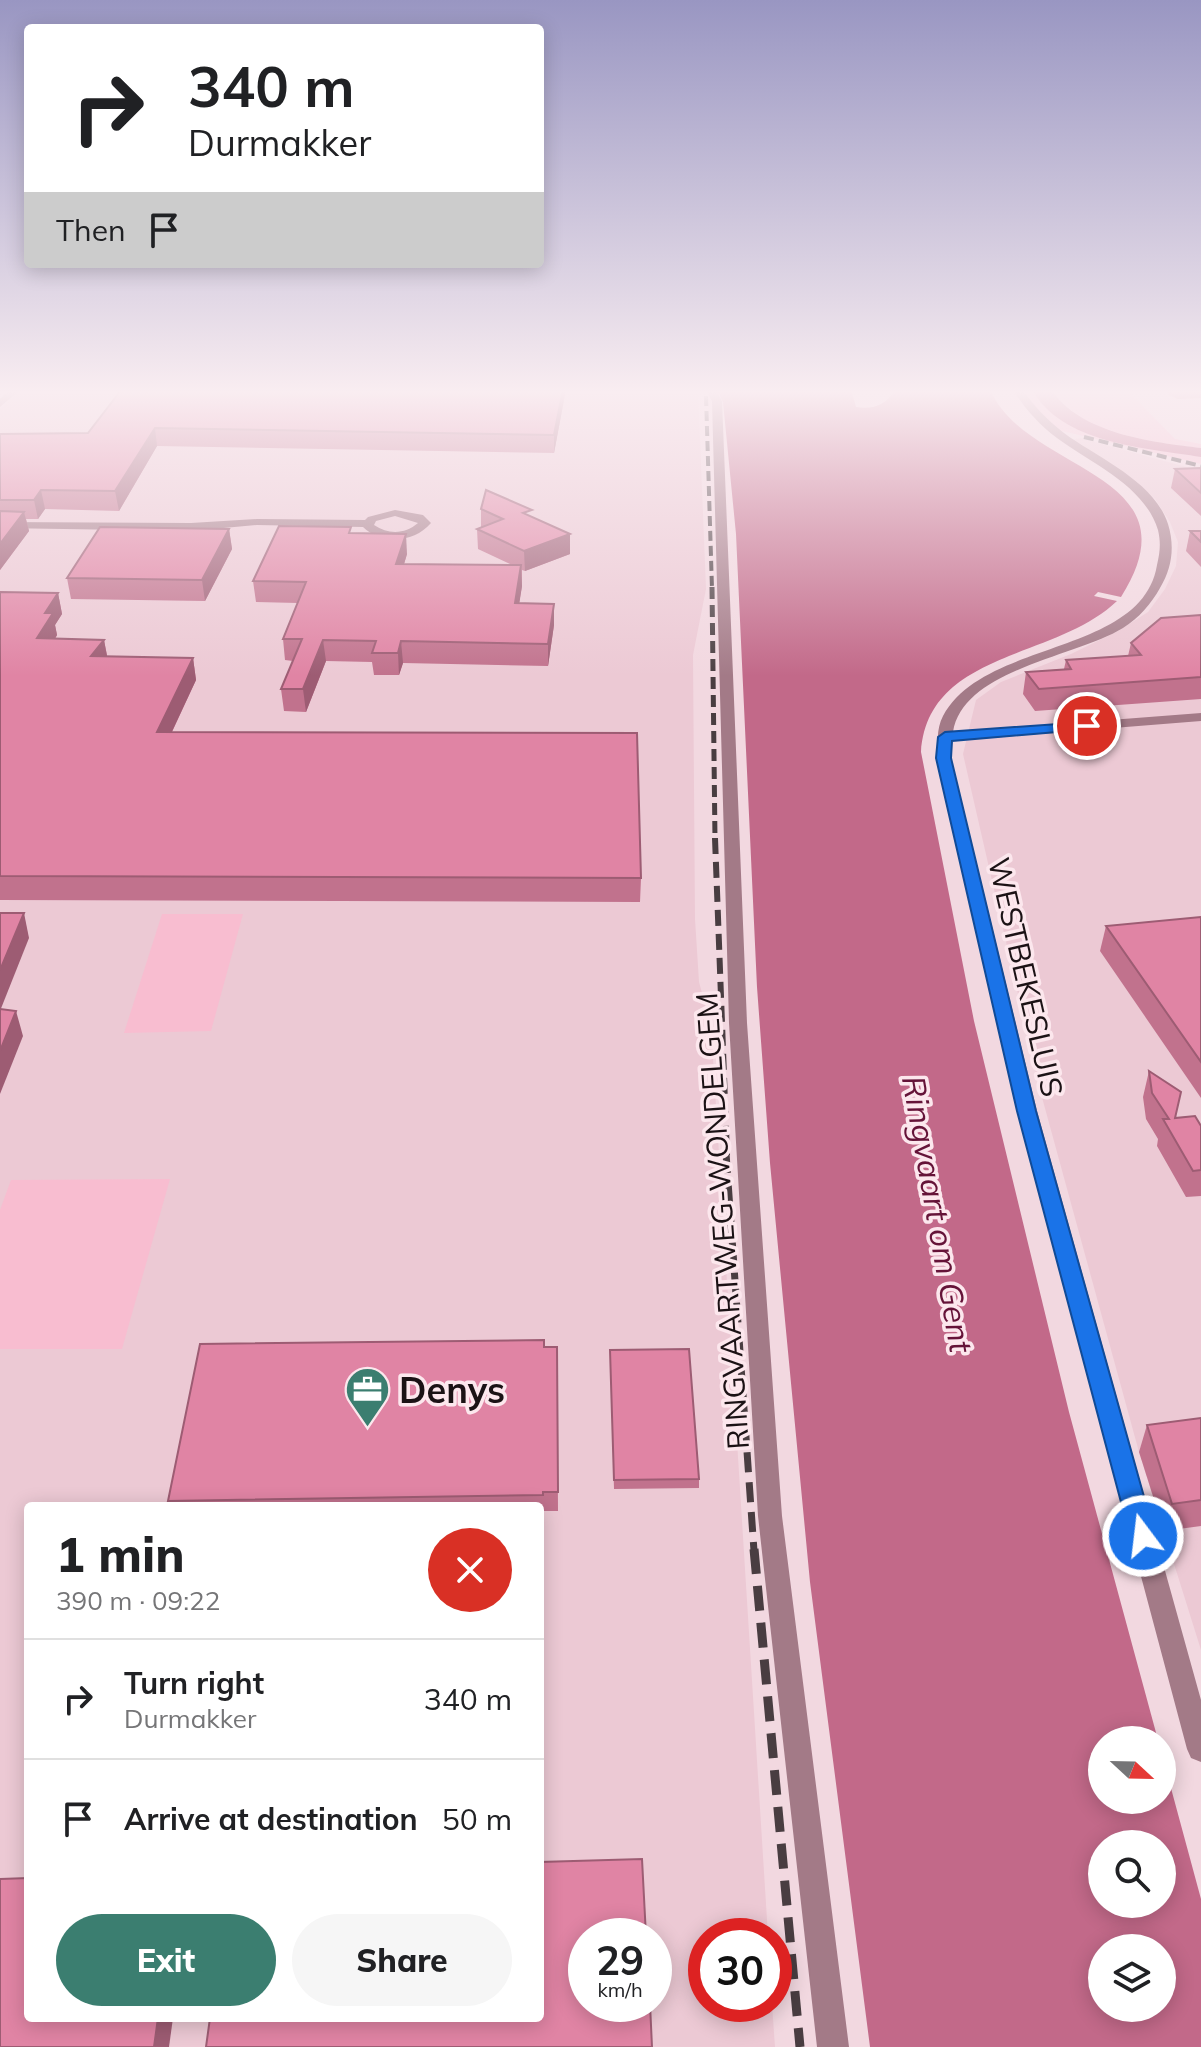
<!DOCTYPE html>
<html lang="en">
<head>
<meta charset="utf-8">
<style>
  body { margin:0; font-family:Mulish,sans-serif; background:#f6f6f6; color:#202124; height:100vh; display:flex; flex-direction:column; font-size:30px; white-space:nowrap }
  * { box-sizing:border-box; margin:0 }
  p { font-size:26px; color:#757577 }
  .icon { flex:none; width:44px; height:44px; fill:none; stroke:currentColor; stroke-width:2; stroke-linecap:round; stroke-linejoin:round }
  .map { position:relative; flex:1; overflow:hidden }
  .side { position:absolute; left:24px; top:1502px; width:520px; height:520px; display:flex; flex-direction:column; background:#fff; border-radius:8px; box-shadow:0 4px 20px #0003 }
  .side>* { flex:none }
  .guide { position:absolute; left:24px; top:24px; width:520px; height:244px; border-radius:8px; box-shadow:0 4px 20px #0003; background:#fff; color:#202124; overflow:hidden }
  .needle { width:52px; rotate:112deg }
  .tools { position:absolute; left:1088px; top:1726px; display:grid; gap:16px }
  .tools a { display:grid; place-items:center; width:88px; height:88px; border-radius:50%; background:#fff; box-shadow:0 4px 20px #0003; font-size:40px }
  .speed { position:absolute; left:568px; top:1918px; display:flex; gap:16px; font-size:40px; font-weight:700; text-align:center }
  .speed>* { display:grid; place-content:center; width:104px; height:104px; border-radius:50%; background:#fff; box-shadow:0 4px 20px #0003; line-height:1 }
  .speed small { font-size:20px; font-weight:400 }
  .speed .limit { border:12px solid #d22; background:#fff; color:#111 }
  .pin { position:absolute; display:grid; place-items:center; width:68px; height:68px; color:#fff; margin:-34px; border:4px solid #fff; border-radius:50%; box-shadow:0 2px 8px #0007 }
  .me { position:absolute; width:88px; margin:-44px; rotate:345deg; stroke-linejoin:round; filter:drop-shadow(0 0 6px #0008) }
  .turn { display:flex; align-items:center; gap:28px; height:168px; padding:0 32px; font-size:36px }
  .turn .icon { width:104px; height:104px; stroke-width:2.5 }
  .turn b { display:block; font-size:56px; line-height:68px }
  .then { display:flex; align-items:center; height:76px; padding:0 32px; background:#0003; gap:16px; font-size:30px }
  .round { display:grid; place-items:center; flex:none; width:84px; height:84px; border-radius:42px; background:#f6f6f6 }
  .head { display:flex; align-items:center; justify-content:space-between; height:136px; padding:0 32px }
  h1 { font-size:48px; font-weight:800; line-height:60px }
  .button { display:flex; gap:16px; margin-top:auto; padding:16px 32px }
  .button a { flex:1; height:92px; border-radius:48px; background:#3b7e70; color:#fff; font-size:32px; font-weight:800; line-height:92px; text-align:center }
  .button a+a { background:#f6f6f6; color:#202124 }
  ul { padding:0; list-style:none }
  li { display:flex; align-items:center; gap:24px; height:120px; padding:0 32px; border-top:2px solid #e0e0e0 }
  li div { flex:1 }
  li b { display:block; font-size:30px }
  li em { font-style:normal }
  .map>svg:first-child { display:block }
  .built { fill:#ecc9d4; fill-rule:evenodd }
  .green { fill:#f8bdd0 }
  .water { fill:#c26989; fill-rule:evenodd }
  .lines { fill:none; stroke-linecap:round; stroke-linejoin:round }
  .street { fill:#a37a87; fill-rule:evenodd }
  .rail-far4 { stroke:#493d41; stroke-width:4; stroke-dasharray:10 5; stroke-linecap:butt }
  .rail-far3 { stroke:#493d41; stroke-width:5; stroke-dasharray:12 6; stroke-linecap:butt }
  .rail-far2 { stroke:#493d41; stroke-width:6; stroke-dasharray:16 8; stroke-linecap:butt }
  .rail-far1 { stroke:#493d41; stroke-width:7; stroke-dasharray:20 10; stroke-linecap:butt }
  .rail { stroke:#493d41; stroke-width:9; stroke-dasharray:25 12; stroke-linecap:butt }
  .wall { fill:#c1728d }
  .shaded-wall { fill:#9d5c73 }
  .building { fill:#e084a4; stroke:#9d5c73; stroke-width:2 }
  .route { fill:#1a73e8; stroke:#114b97; stroke-width:2 }
  .labels { text-anchor:middle; dominant-baseline:central; stroke-width:7; stroke-linejoin:round; paint-order:stroke }
  .street-label { font-size:30px; fill:#1b1215; stroke:#fce7ed }
  .water-label { font-size:32px; font-style:italic; fill:#651338; stroke:#fce7ed }
  .near-poi-label { font-size:36px; font-weight:bold; fill:#1b1215; stroke:#fce7ed; text-anchor:start }
</style>
</head>
<body>
<div class="map">
<svg width="1201" height="2047" viewBox="0 0 1201 2047">
  <rect width="100%" height="100%" fill="#f2d8e0"/>
  <!-- built -->
  <g class="built">
    <path d="M21 389H698L706 589 693 655 695 919 699 982 711 1026 768 1936H706V2004H772L775 2047H0V409ZM28 1506H540V2018H28ZM586 1936H654V2004H586Z"/>
    <path d="M1080 438 1201 471V1650L1139 1452 1040 1090 963 754 976 700 1001 682 1071 654 1118 631 1148 612 1165 589 1176 566 1178 542 1170 522 1155 499 1130 477 1071 440Z"/>
  </g>
  <!-- green -->
  <g class="green">
    <path d="M1023 389H1032L1036 395 1146 448 1201 457V464L1058 430 1039 414Z"/>
    <path d="M1051 389H1126L1175 439 1201 444V448C1151 442 1082 434 1051 389Z"/>
    <path d="M162 914H243L211 1031 124 1033Z"/>
    <path d="M170 1179 122 1349H0V1210L11 1180Z"/>
  </g>
  <!-- water -->
  <g class="water">
    <path d="M717 389H851L856 407C873 410 887 405 895 389H990C1024 473 1201 471 1121 597L1098 592 1094 596 1117 601C1056 660 928 650 921 752L974 1021 1069 1412 1158 1740H1102V1800H1162V1755L1201 1899V2047H870L810 1582 770 1163 757 987 736 534 723 402ZM1102 1844H1162V1904H1102ZM1102 1948H1162V2008H1102Z"/>
    <path d="M1032 389H1051C1080 434 1152 442 1201 448V457C1147 448 1061 444 1032 389Z"/>
  </g>
  <g class="lines">
    <!-- street -->
    <g class="street">
      <path d="M10 389H21L0 407V399Z"/>
      <path d="M705 389H715L722 401 747 1023 782 1516 849 2047H817L758 1516 729 1023 712 401Z"/>
      <path d="M1012 389H1022C1034 406 1047 420 1064 433 1098 458 1154 481 1168 524 1175 547 1172 568 1160 588 1151 604 1139 618 1123 628 1076 657 963 669 953 732L1201 713V721L952 741 951 758 1037 1111 1201 1700V1762L1191 1758 1187 1749 1017 1111 937 758C938 745 936 729 943 716 984 639 1142 656 1157 565 1160 552 1161 543 1158 530 1144 485 1092 464 1057 438 1038 424 1025 408 1012 389Z"/>
      <path d="M395 510 423 515 431 523C414 543 382 545 363 527L257 525 191 531 0 528V522L191 523 257 519 365 520 368 517ZM395 516 418 523C405 534 389 535 374 525L376 521Z"/>
    </g>
    <!-- rail-far4 -->
    <g class="rail-far4">
      <path d="M706 396 712 589"/>
      <path d="M1084 437 1201 466"/>
    </g>
    <!-- rail-far3 -->
    <path class="rail-far3" d="M712 587 715 840"/>
    <!-- rail-far2 -->
    <path class="rail-far2" d="M715 838 727 1155"/>
    <!-- rail-far1 -->
    <path class="rail-far1" d="M726 1153 754 1551"/>
    <!-- rail -->
    <path class="rail" d="M754 1549 800 2047"/>
  </g>
  <!-- wall -->
  <g class="wall">
    <path d="M122 389H566L554 453 157 446 119 511 45 509 38 519H26L29 531 0 570V434L88 433Z"/>
    <path d="M1163 389H1201V398L1178 399 1169 395Z"/>
    <path d="M1201 468V516L1171 488 1175 469Z"/>
    <path d="M481 509 532 517 570 554 525 571 522 570V586L519 603 554 625 548 666 403 663 399 675H374L372 662 326 661 306 712 284 711 281 689 293 661 285 660 283 639 298 603 256 602 253 581 351 533 407 554 404 564 512 565 478 549 477 529 481 527Z"/>
    <path d="M229 529 232 549 205 601 71 599 67 578Z"/>
    <path d="M1190 531H1201V567L1186 551Z"/>
    <path d="M0 592 58 593 62 614 55 625 57 635 55 639 104 640 107 656 193 658 196 680 172 732 641 878 640 902 0 900Z"/>
    <path d="M1201 615V699L1035 711 1023 694 1026 672 1064 669 1066 660 1128 656 1131 643Z"/>
    <path d="M1201 917V1098L1100 951 1106 926Z"/>
    <path d="M1149 1071 1175 1118 1201 1126V1196L1186 1197 1157 1146 1158 1139 1146 1119 1143 1097Z"/>
    <path d="M544 1347H557L558 1511H544V1514H540V1506H169L168 1501Z"/>
    <path d="M610 1350 699 1479V1488L614 1489Z"/>
    <path d="M1201 1418V1526L1164 1531 1139 1452 1147 1425Z"/>
  </g>
  <!-- shaded-wall -->
  <g class="shaded-wall">
    <path d="M563 389H566L554 453V435Z"/>
    <path d="M155 428 157 446 119 511 115 491Z"/>
    <path d="M41 490 45 509 38 519 34 500Z"/>
    <path d="M24 512 29 531 0 570V544Z"/>
    <path d="M229 529 232 549 205 601 202 580Z"/>
    <path d="M406 534 407 554 398 584 396 564Z"/>
    <path d="M570 534V554L525 571 524 551Z"/>
    <path d="M521 565 522 586 516 625 515 603Z"/>
    <path d="M58 593 62 614 55 625 57 635 42 660 37 638 45 613Z"/>
    <path d="M554 604V625L548 666V644Z"/>
    <path d="M104 640 108 661 91 656Z"/>
    <path d="M323 640 326 661 306 712 303 689Z"/>
    <path d="M401 641 403 663 399 675 398 653Z"/>
    <path d="M193 658 196 680 161 755 157 732Z"/>
    <path d="M24 913 29 938 0 1011V970Z"/>
    <path d="M16 1011 23 1036 0 1094V1051Z"/>
    <path d="M158 2018H173L169 2047H154Z"/>
  </g>
  <!-- building -->
  <g class="building">
    <path d="M122 389H563L554 435 155 428 115 491 41 490 34 500H0V434L88 433Z"/>
    <path d="M1201 468V493L1175 469Z"/>
    <path d="M486 490 532 510 523 513 570 534 524 551 477 529 503 519 481 509Z"/>
    <path d="M0 511 24 512 0 544Z"/>
    <path d="M279 526 351 527 349 533 406 534 396 564 521 565 515 603 554 604 548 644 401 641 398 653H372L376 641 323 640 303 689H281L302 639H283L306 582 253 581Z"/>
    <path d="M100 527 229 529 202 580 67 578Z"/>
    <path d="M1190 531H1201V542Z"/>
    <path d="M0 592 58 593 45 613H53L37 638 104 640 91 656 193 658 157 732 637 733 641 878 0 876Z"/>
    <path d="M1201 615V677L1039 689 1026 672 1071 669 1066 660 1141 655 1131 643 1161 618Z"/>
    <path d="M0 913H24L0 970Z"/>
    <path d="M1201 917V1062L1106 926Z"/>
    <path d="M0 1009 16 1011 0 1051Z"/>
    <path d="M1149 1071 1181 1092 1175 1118 1195 1116 1201 1126V1170L1193 1171 1163 1119H1169L1152 1093Z"/>
    <path d="M544 1340V1347H557L558 1492H543V1495L168 1501 200 1344Z"/>
    <path d="M689 1349 699 1479 614 1480 610 1350Z"/>
    <path d="M1201 1418V1500L1172 1504 1147 1425Z"/>
    <path d="M642 1859 646 1936H586V2004H650L652 2047H206L210 2018H540V1862Z"/>
    <path d="M28 1878V2018H158L154 2047H0V1879Z"/>
  </g>
  <!-- sky -->
  <linearGradient id="sky" x2="0" y2="1"><stop stop-color="#9996c2"/><stop offset="0.58" stop-color="#f9edf1"/><stop offset="1" stop-color="#f9edf1" stop-opacity="0"/></linearGradient>
  <rect width="1201" height="676" fill="url(#sky)"/>
  <!-- route -->
  <path class="route" d="M1087 722 1092 723V729L952 741 951 758 1036 1111 1155 1536 1152 1544 1143 1547 1134 1544 1130 1536 1017 1111 936 758 938 737 945 732Z"/>
  <!-- icons -->
  <defs>
    <symbol id="office-pin" viewBox="-11 -11 22 30"><path d="M0 17L-7.5 6A9.5 9.5 0 1 1 7.5 6Z" fill="#3b7e70" stroke="#fce7ed"/><path d="M-6-3h4V-5.5h4V-3h4V5H-6ZM-1-4.5V-3h2v-1.5ZM-6 0V1H6V0Z" fill="#fff"/></symbol>
  </defs>
  <g fill-rule="evenodd">
    <use href="#office-pin" x="342" y="1364" width="51" height="69"/>
  </g>
  <g class="labels">
    <!-- street labels -->
    <g class="street-label">
      <text transform="translate(1026 977) rotate(77)">WESTBEKESLUIS</text>
      <text transform="translate(722 1221) rotate(-94)">RINGVAARTWEG-WONDELGEM</text>
    </g>
    <!-- water labels -->
    <g class="water-label">
      <text transform="translate(938 1214) rotate(80)">Ringvaart om Gent</text>
    </g>
    <!-- near-poi labels -->
    <g class="near-poi-label">
      <text x="399" y="1389">Denys</text>
    </g>
  </g>
</svg>
<div class="tools">
<a><svg class="needle" viewBox="-14 -14 28 28"><path d="M0-13l5 13h-10z" fill="#e53935"/><path d="M0 13l5-13h-10z" fill="#757577"/></svg></a>
<a><svg class="icon" aria-label="search" viewBox="0 0 24 24"><circle cx="10" cy="10" r="6"/><path d="M15 15l6 6"/></svg></a>
<a><svg class="icon" aria-label="layers" viewBox="0 0 24 24"><path d="M12 4l9 5-9 5-9-5zM3 14l9 5 9-5"/></svg></a>
</div>
<div class="speed"><div>29<small>km/h</small></div><div class="limit">30</div></div>
<div class="pin" style="left:1087px;top:726px;background:#d93025"><svg class="icon" aria-label="arrive" viewBox="0 0 24 24"><path d="M6 21V4h12l-3 4 3 4H6"/></svg></div>
<svg class="me" style="left:1143px;top:1536px" viewBox="-20 -20 40 40"><circle r="17" fill="#1a73e8" stroke="#fff" stroke-width="3"/><path d="M0-11L8 9 0 5-8 9z" fill="#fff"/></svg>
<div class="guide">
<div class="turn"><svg class="icon" aria-label="right" viewBox="0 0 24 24"><path d="M7 20v-9h11M14 6l5 5-5 5"/></svg><div><b>340 m</b>Durmakker</div></div>
<div class="then">Then<svg class="icon" aria-label="arrive" viewBox="0 0 24 24"><path d="M6 21V4h12l-3 4 3 4H6"/></svg></div>
</div>
<section class="side">
<div class="head"><div><h1>1 min</h1><p>390 m · 09:22</p></div><a class="round" style="background:#d93025;color:#fff"><svg class="icon" aria-label="close" viewBox="0 0 24 24"><path d="M6 6l12 12M18 6L6 18"/></svg></a></div>
<ul>
<li><svg class="icon" aria-label="right" viewBox="0 0 24 24"><path d="M7 20v-9h11M14 6l5 5-5 5"/></svg><div><b>Turn right</b><p>Durmakker</p></div><em>340 m</em></li>
<li><svg class="icon" aria-label="arrive" viewBox="0 0 24 24"><path d="M6 21V4h12l-3 4 3 4H6"/></svg><div><b>Arrive at destination</b></div><em>50 m</em></li>
</ul>
<div class="button"><a>Exit</a><a>Share</a></div>
</section>
</div>
</body>
</html>
